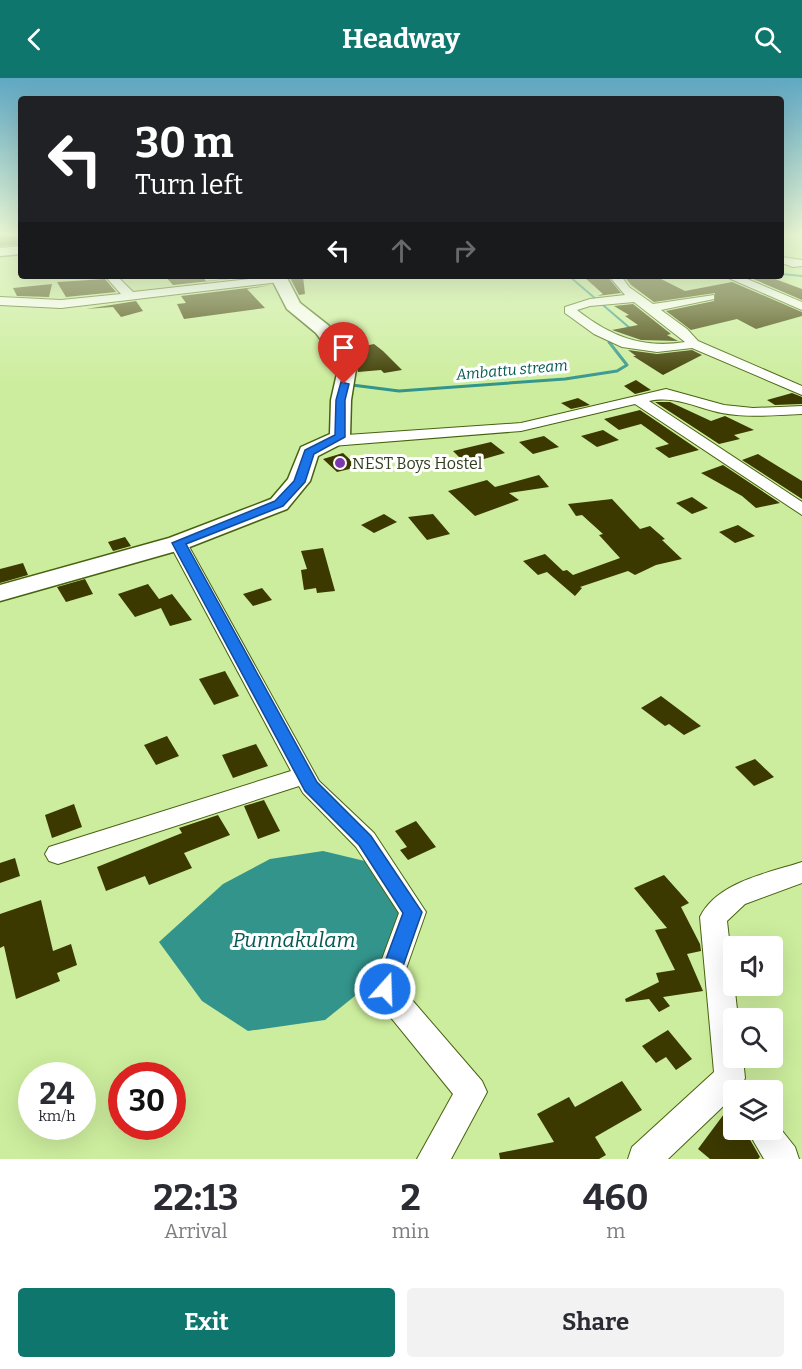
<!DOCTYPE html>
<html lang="en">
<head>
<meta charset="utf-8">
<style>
  body { margin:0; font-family:Bitter,serif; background:#f2f2f3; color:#2b2b33; height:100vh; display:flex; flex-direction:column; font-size:22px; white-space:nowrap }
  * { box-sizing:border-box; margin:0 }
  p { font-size:20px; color:#7c7c81 }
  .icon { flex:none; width:33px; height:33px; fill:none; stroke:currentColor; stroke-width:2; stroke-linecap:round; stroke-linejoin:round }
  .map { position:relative; height:1081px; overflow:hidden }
  .drawer { display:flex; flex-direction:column; background:#fff; flex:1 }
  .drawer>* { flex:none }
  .hud { position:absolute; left:18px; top:18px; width:766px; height:183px; border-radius:6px; box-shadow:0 6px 24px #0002; background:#202124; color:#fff; overflow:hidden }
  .controls { position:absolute; left:723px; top:858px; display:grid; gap:12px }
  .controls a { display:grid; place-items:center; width:60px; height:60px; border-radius:6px; background:#fff; box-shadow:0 6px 24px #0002; font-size:30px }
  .speed { position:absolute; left:18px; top:984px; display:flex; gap:12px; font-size:30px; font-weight:700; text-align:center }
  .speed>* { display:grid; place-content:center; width:78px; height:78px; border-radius:50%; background:#fff; box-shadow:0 6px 24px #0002; line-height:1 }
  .speed small { font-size:15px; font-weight:400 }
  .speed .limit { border:9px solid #d22; background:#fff; color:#111 }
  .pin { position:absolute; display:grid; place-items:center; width:51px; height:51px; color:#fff; margin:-62px -26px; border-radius:50% 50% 50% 0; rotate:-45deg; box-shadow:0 0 6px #0007 }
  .pin .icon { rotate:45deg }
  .me { position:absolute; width:66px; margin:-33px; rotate:20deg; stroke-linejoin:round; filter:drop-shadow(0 0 4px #0008) }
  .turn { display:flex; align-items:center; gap:21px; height:126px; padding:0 18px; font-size:27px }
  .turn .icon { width:78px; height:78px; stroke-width:2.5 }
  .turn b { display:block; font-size:42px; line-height:51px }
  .lanes { display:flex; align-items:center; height:57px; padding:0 18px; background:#0003; justify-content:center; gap:30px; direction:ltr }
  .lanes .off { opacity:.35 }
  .eta { display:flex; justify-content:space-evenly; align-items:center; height:102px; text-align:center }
  .eta b { font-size:36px; font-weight:700; line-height:42px }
  .primary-button { display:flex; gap:12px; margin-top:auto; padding:12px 18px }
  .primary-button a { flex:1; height:69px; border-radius:6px; background:#0f766e; color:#fff; font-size:24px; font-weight:700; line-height:69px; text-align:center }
  .primary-button a+a { background:#f2f2f3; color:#2b2b33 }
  header { display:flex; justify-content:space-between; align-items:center; height:78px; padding:0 18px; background:#0f766e; color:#fff; font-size:27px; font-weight:700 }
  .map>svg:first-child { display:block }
  .water { fill:#32948b }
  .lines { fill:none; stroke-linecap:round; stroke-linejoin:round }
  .stream-far1 { stroke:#32948b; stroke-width:2 }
  .stream { stroke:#32948b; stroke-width:3 }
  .building { fill:#3c3900 }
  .street-casing { stroke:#47620f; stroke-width:2 }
  .secondary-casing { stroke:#47620f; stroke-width:3 }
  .street { fill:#fff; fill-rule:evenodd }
  .secondary { fill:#fff; fill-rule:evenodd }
  .route { fill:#1a73e8; stroke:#114b97; stroke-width:1.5 }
  .poi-dot { fill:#7b39ad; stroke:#fff; stroke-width:2 }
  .labels { text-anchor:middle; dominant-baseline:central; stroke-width:6; stroke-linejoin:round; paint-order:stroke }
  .far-water-label { font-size:15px; font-style:italic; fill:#045953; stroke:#fff }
  .poi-label { font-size:16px; fill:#313e1e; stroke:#fff; text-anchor:start }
  .near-water-label { font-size:21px; font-style:italic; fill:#045953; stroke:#fff }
</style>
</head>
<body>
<header><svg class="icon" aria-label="back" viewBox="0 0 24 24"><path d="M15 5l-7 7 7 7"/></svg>Headway<svg class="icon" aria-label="search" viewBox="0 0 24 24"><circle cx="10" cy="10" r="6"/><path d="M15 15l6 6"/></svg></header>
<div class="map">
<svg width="802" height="1081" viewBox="0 0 802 1081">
  <rect width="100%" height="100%" fill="#cced9d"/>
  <!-- water -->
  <path class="water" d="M323 773 369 784 406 831 386 893 325 942 248 953 202 923 159 864 223 806 270 781Z"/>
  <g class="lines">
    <!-- stream-far1 -->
    <g class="stream-far1">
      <path d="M782 196 802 198"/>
      <path d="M569 198 631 251"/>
      <path d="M609 265 615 262"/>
    </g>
    <!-- stream -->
    <path class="stream" d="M352 307 399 313 565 301 617 293 627 287 609 264"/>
  </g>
  <!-- building -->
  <g class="building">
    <path d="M0 156H21V166L0 168Z"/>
    <path d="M165 198H202L206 203 257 198 173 207Z"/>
    <path d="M289 198H303L305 216 299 217Z"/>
    <path d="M583 198H607L621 215 597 218 603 216Z"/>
    <path d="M624 198H655L685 213 732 204 802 234V238L756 251 737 241 691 252 666 233 714 223 715 215 654 224 631 207Z"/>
    <path d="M767 198 802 211V222L751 200Z"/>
    <path d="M105 201 116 214 66 219 57 204Z"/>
    <path d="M52 206 49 219 17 218 13 210Z"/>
    <path d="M272 207 247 211 265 230 184 241 177 226 186 225 181 218Z"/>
    <path d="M136 223 143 233 121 239 113 229 86 231Z"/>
    <path d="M633 226 671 256 667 257 678 263 641 262 612 252 638 247 625 238 629 237 614 228Z"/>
    <path d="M374 266 383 273 402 292 384 295 381 292 358 294 354 277 349 271Z"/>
    <path d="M628 272 657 276 692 272 702 277 663 297 633 278H636Z"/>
    <path d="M636 302 651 312 635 316 624 308Z"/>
    <path d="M792 315 802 319V326L775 327 767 322Z"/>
    <path d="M578 320 590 327 571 331 561 325Z"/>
    <path d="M655 324H670L711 343 725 338 754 352 734 357 740 361 719 366Z"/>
    <path d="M640 332 699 372 669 380 655 370 669 366 641 346 619 352 604 341Z"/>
    <path d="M603 352 619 362 597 369 581 358Z"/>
    <path d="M544 358 559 369 533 376 519 364Z"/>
    <path d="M491 364 505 375 466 386 453 373Z"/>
    <path d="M343 375 358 389 337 394 323 381Z"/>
    <path d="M758 376 802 403V421L742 382Z"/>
    <path d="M723 387 780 425 756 430 742 418 701 395Z"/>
    <path d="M539 397 549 409 509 415 519 422 475 438 448 413 487 402 495 409Z"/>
    <path d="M692 419 708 430 692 436 676 425Z"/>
    <path d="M612 421 640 451 650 448 665 461 662 462 682 481 656 487 635 497 628 493 580 509 582 510 575 518 547 494 538 497 523 483 545 476 563 493 567 492 573 497 620 480 599 457 603 456 582 437 576 438 568 426Z"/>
    <path d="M384 436 397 444 374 455 361 447Z"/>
    <path d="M433 436 450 456 427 462 408 439Z"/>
    <path d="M738 447 755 458 735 465 719 454Z"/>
    <path d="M125 459 131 468 113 473 108 464Z"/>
    <path d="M323 470 335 513 317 515 316 510 304 512 301 492 307 491 301 473Z"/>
    <path d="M23 485 28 497 0 505V491Z"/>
    <path d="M85 501 93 516 66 524 57 509Z"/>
    <path d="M148 506 159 521 172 516 192 542 170 548 161 530 135 539 118 516Z"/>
    <path d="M262 510 272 522 253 528 243 516Z"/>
    <path d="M225 593 239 618 214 627 199 601Z"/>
    <path d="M661 618 701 648 684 657 669 646 665 648 641 630Z"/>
    <path d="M167 658 179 678 156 687 144 667Z"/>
    <path d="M256 666 268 688 233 700 222 677Z"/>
    <path d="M755 681 774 699 754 708 735 689Z"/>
    <path d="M264 722 280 753 258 761 244 728Z"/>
    <path d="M74 726 82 749 52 760 45 737Z"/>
    <path d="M218 737 230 757 184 775 192 790 149 807 145 798 106 813 97 789 182 755 179 750Z"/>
    <path d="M416 743 436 769 408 782 400 772 407 769 395 753Z"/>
    <path d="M15 780 20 798 0 805V785Z"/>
    <path d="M664 797 689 825 681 829 700 866 701 873 687 876 703 913 663 919 670 928 659 934 649 921 626 924 625 921 659 904 656 895 675 892 655 852 667 850 634 810Z"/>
    <path d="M41 822 53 873 71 866 77 887 57 895 60 903 16 921 4 868 0 870V836Z"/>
    <path d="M668 952 692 981 676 992 666 979 656 985 642 968Z"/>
    <path d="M622 1003 642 1032 595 1059 606 1077 599 1081H500L499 1075 554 1064 537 1036 569 1019 575 1029Z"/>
    <path d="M724 1036 734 1044V1052L745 1053 760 1079 758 1081H710L698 1071Z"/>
  </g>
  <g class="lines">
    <defs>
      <g id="street">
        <path d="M782 179 802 182V188L793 189 782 185Z"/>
        <path d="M105 198H117L133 214 277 198 286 201 280 204 61 230 0 227V219L61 222 121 216Z"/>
        <path d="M609 198H621L629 209 653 226 714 217V221L661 232 687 251 698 263 802 308V317L692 270 657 274 622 269 594 256 565 235V229L590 221 625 217ZM634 224 685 264C642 271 610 258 577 232L590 228Z"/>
        <path d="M724 198H740L802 224V232Z"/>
        <path d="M666 311 724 327 753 330 802 328V336C775 337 748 340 722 335 697 330 675 317 649 323L802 424V437L635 326 521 353 332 368 324 363 332 358 521 345Z"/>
        <path d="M178 460 187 465 319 703 374 755 426 834 400 908 482 1003 487 1014 451 1081H417L453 1016 375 920 371 911 399 835 356 769 303 715 299 708 58 786 49 783 45 776 49 769 291 693 169 465Z"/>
        <path d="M802 784V805L745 826 727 843 738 940H734V980H743L745 1000 741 1011 734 1012V1018L668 1081H628L632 1069 714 994 700 839C717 804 768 795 802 784Z"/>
        <path d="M772 1040 795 1069 799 1081H764L747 1052H772Z"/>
      </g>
      <g id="secondary">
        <path d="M21 168V176L0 178V170Z"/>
        <path d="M270 198H286L300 225 328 247 352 278 356 291 351 322 350 359 347 363 318 378 310 403 287 431 187 470 0 523V507L169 460 271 421 288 401 301 369 330 356 331 322 338 291 334 279 316 255 287 231Z"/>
      </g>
    </defs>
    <!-- street casing -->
    <use href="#street" class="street-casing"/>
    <!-- secondary casing -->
    <use href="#secondary" class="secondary-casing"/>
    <!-- street -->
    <use href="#street" class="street"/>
    <!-- secondary -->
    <use href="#secondary" class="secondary"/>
  </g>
  <!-- sky -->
  <linearGradient id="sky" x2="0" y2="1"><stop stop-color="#5fa7c3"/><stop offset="0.51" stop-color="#e8f7d3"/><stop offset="1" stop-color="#e8f7d3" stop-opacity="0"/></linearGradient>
  <rect width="802" height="307" fill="url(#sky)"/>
  <!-- route -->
  <path class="route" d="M341 304 349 306 345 322V359L314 376 305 404 283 428 186 466 317 704 371 758 422 834 395 911 392 917 385 920 378 917 375 911 403 835 359 767 305 713 172 465 275 423 294 403 305 372 335 357 336 322Z"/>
  <!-- markers -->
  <circle class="poi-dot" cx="340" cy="385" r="6"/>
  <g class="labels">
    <!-- far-water labels -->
    <g class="far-water-label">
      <text transform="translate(512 292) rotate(-5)">Ambattu stream</text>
    </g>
    <!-- poi labels -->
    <g class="poi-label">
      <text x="352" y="385">NEST Boys Hostel</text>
    </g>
    <!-- near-water labels -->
    <g class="near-water-label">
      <text x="294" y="862">Punnakulam</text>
    </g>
  </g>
</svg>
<div class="controls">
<a><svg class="icon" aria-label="sound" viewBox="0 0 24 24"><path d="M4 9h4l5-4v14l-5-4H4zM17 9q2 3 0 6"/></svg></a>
<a><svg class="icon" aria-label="search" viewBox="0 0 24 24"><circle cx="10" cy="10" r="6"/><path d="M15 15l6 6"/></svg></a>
<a><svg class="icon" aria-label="layers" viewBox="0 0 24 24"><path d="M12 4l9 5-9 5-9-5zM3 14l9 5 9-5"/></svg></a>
</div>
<div class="speed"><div>24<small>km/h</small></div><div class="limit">30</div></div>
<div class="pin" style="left:344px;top:306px;background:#d93025"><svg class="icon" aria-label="arrive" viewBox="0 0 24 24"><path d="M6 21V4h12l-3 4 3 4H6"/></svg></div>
<svg class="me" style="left:385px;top:911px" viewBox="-20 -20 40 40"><circle r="17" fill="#1a73e8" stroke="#fff" stroke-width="3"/><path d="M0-11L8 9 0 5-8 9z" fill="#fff"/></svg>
<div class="hud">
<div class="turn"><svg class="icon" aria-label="left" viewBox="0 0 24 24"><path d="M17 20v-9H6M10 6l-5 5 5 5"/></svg><div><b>30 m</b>Turn left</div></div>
<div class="lanes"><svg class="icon" aria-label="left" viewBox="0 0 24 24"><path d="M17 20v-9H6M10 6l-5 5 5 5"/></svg><svg class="icon off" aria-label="ahead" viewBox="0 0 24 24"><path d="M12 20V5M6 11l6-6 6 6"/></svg><svg class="icon off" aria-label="right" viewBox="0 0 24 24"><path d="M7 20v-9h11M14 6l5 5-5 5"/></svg></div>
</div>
</div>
<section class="drawer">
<div class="eta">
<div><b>22:13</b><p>Arrival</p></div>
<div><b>2</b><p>min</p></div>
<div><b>460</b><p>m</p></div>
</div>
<div class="primary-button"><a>Exit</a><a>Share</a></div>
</section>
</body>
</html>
